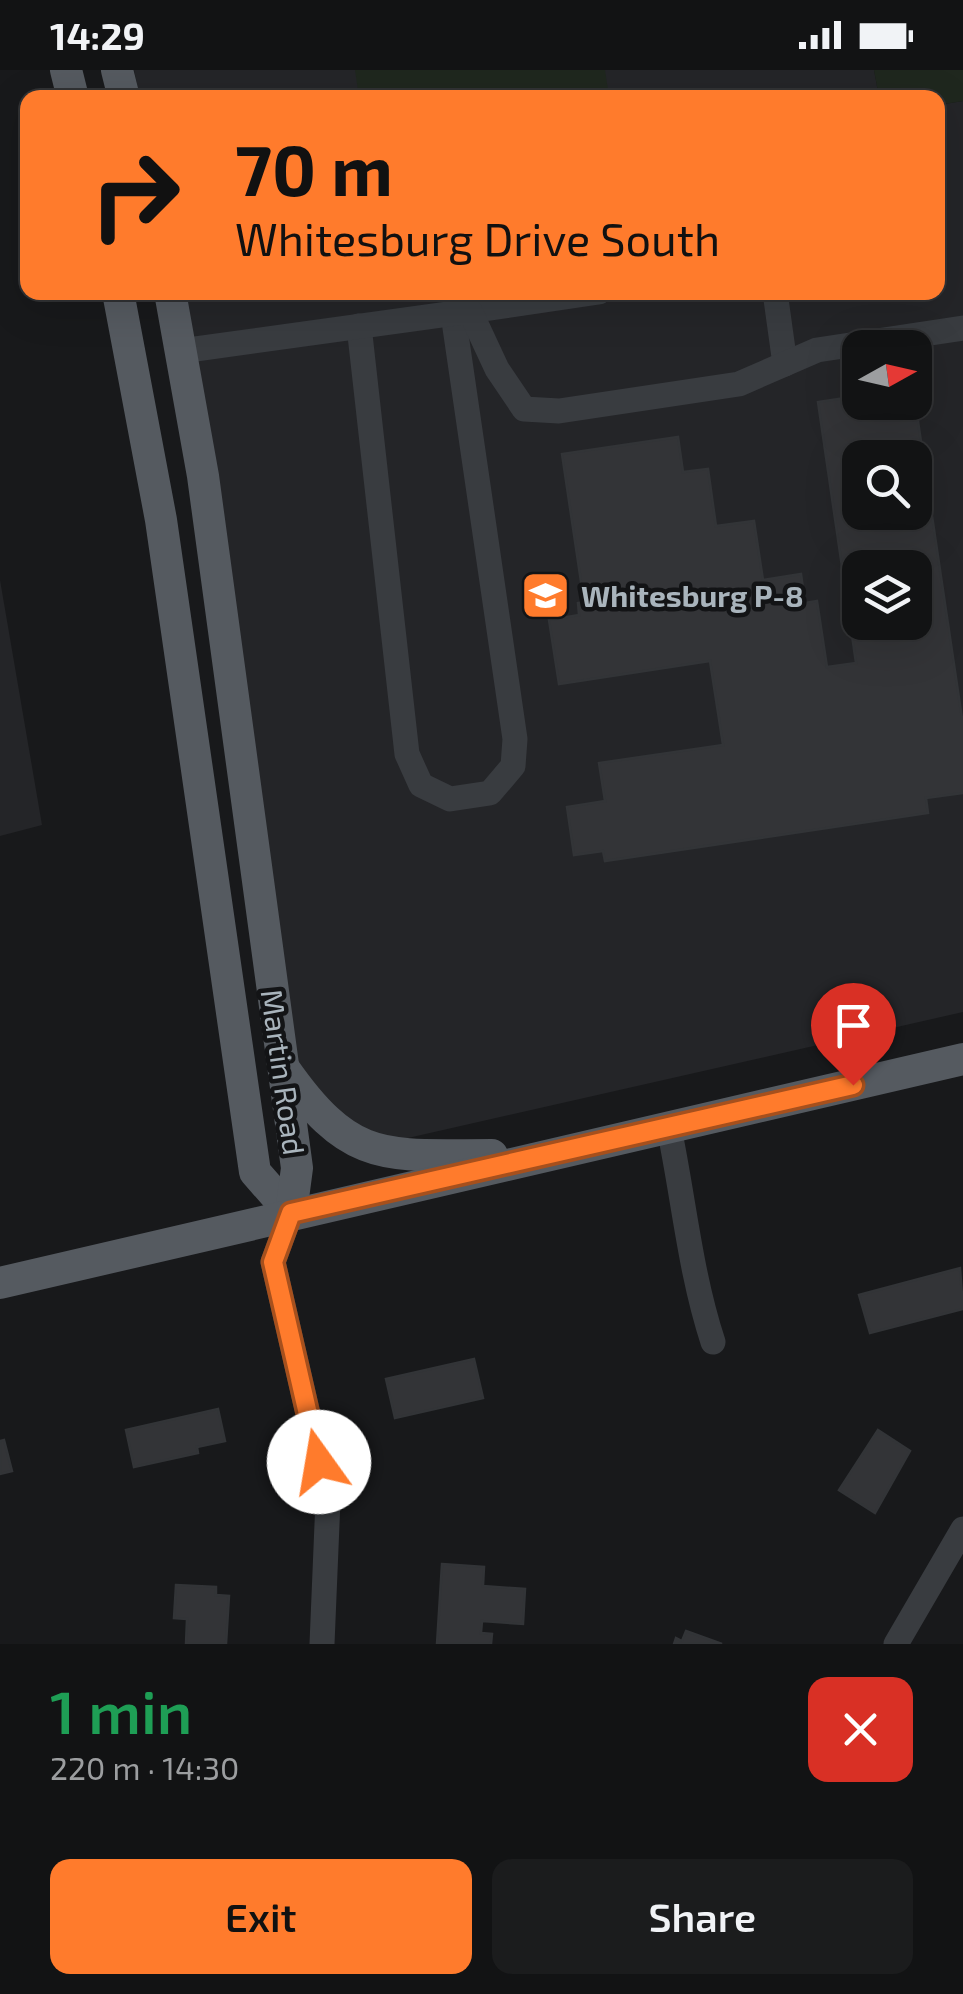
<!DOCTYPE html>
<html lang="en">
<head>
<meta charset="utf-8">
<style>
  body { margin:0; font-family:"Exo 2",sans-serif; background:#1b1c1d; color:#f1f3f6; height:100vh; display:flex; flex-direction:column; font-size:38px; white-space:nowrap }
  * { box-sizing:border-box; margin:0 }
  p { font-size:32px; color:#9c9ea0 }
  .icon { flex:none; width:55px; height:55px; fill:none; stroke:currentColor; stroke-width:2; stroke-linecap:round; stroke-linejoin:round }
  .map { position:relative; height:1574px; overflow:hidden }
  .details { display:flex; flex-direction:column; background:#121314; flex:1 }
  .details>* { flex:none }
  .guide { position:absolute; left:20px; top:20px; width:925px; height:210px; border-radius:20px; box-shadow:0 10px 40px #0002,0 0 0 2px #313234; background:#ff7b2c; color:#111; overflow:hidden }
  .needle { width:65px; rotate:82deg }
  .buttons { position:absolute; left:842px; top:260px; display:grid; gap:20px }
  .buttons a { display:grid; place-items:center; width:90px; height:90px; border-radius:20px; background:#121314; box-shadow:0 10px 40px #0002,0 0 0 2px #313234; font-size:50px }
  .pin { position:absolute; display:grid; place-items:center; width:85px; height:85px; color:#fff; margin:-102px -42px; border-radius:50% 50% 50% 0; rotate:-45deg; box-shadow:0 0 10px #0007 }
  .pin .icon { rotate:45deg }
  .me { position:absolute; width:110px; margin:-55px; rotate:347deg; stroke-linejoin:round; filter:drop-shadow(0 0 8px #0008) }
  .turn { display:flex; align-items:center; gap:35px; height:210px; padding:0 50px; font-size:45px }
  .turn .icon { width:130px; height:130px; stroke-width:2.5 }
  .turn b { display:block; font-size:70px; line-height:85px }
  .round { display:grid; place-items:center; flex:none; width:105px; height:105px; border-radius:20px; background:#1b1c1d }
  .summary { display:flex; align-items:center; justify-content:space-between; height:170px; padding:0 50px }
  h1 { font-size:60px; font-weight:600; line-height:75px; color:#1e9e55 }
  .action { display:flex; gap:20px; margin-top:auto; padding:20px 50px }
  .action a { flex:1; height:115px; border-radius:20px; background:#ff7b2c; color:#111; font-size:40px; font-weight:600; line-height:115px; text-align:center }
  .action a+a { background:#1b1c1d; color:#f1f3f6 }
  .status { display:flex; justify-content:space-between; align-items:center; height:70px; padding:0 50px; background:#121314; direction:ltr }
  .status svg { height:28px; fill:currentColor }
  .map>svg:first-child { display:block }
  .built { fill:#242528; fill-rule:evenodd }
  .green { fill:#1f271e }
  .building { fill:#333437; stroke:#323437; stroke-width:2.5; fill-rule:evenodd }
  .lines { fill:none; stroke-linecap:round; stroke-linejoin:round }
  .minor { stroke:#393c40; stroke-width:25 }
  .major { stroke:#555a60; stroke-width:32 }
  .route-casing { stroke:#a6501d; stroke-width:25 }
  .route { stroke:#ff7b2c; stroke-width:18 }
  .labels { text-anchor:middle; dominant-baseline:central; stroke-width:9; stroke-linejoin:round; paint-order:stroke }
  .poi-label { font-size:30px; font-weight:bold; fill:#a9b4bc; stroke:#131416; text-anchor:start }
  .street-label { font-size:30px; fill:#a9b4bc; stroke:#131416 }
</style>
</head>
<body>
<div class="status"><b>14:29</b><svg viewBox="0 0 49 12"><path d="M0 12V9h3v3zM5 12V6h3v6zM10 12V3h3v9zM15 12V0h3v12zM26 1h20v11H26zM47 4h2v5h-2z"/></svg></div>
<div class="map">
<svg width="963" height="1574" viewBox="0 0 963 1574">
  <rect width="100%" height="100%" fill="#18191b"/>
  <!-- built -->
  <g class="built">
    <path d="M134 0H874L879 27 140 28Z"/>
    <path d="M963 31V942L386 1073 332 1049 298 996 180 223 938 222V35ZM860 278H915V332H860ZM860 388H915V442H860ZM860 498H915V552H860Z"/>
    <path d="M0 510 42 755 0 766Z"/>
  </g>
  <!-- green -->
  <g class="green">
    <path d="M355 0H605L609 27H359Z"/>
    <path d="M874 0H963V31L938 35V28L879 27Z"/>
  </g>
  <!-- building -->
  <g class="building">
    <path d="M860 312V332L915 331 963 655V723L926 728 928 743 605 791 603 781 574 785 567 737 605 731 599 693 723 675 710 591 559 614 549 550 579 545 578 533 584 532 562 384 678 367 683 402 708 399 716 456 754 451 763 510 801 504 805 533 817 531 827 597 856 593 818 332 858 326 855 313ZM860 388H915V442H860ZM860 498H915V552H860Z"/>
    <path d="M960 1198 963 1239 870 1263 859 1225Z"/>
    <path d="M474 1289 483 1328 395 1348 386 1309Z"/>
    <path d="M218 1339 225 1371 197 1377 198 1383 134 1397 126 1360Z"/>
    <path d="M878 1360 910 1381 875 1443 839 1420Z"/>
    <path d="M4 1370 12 1401 0 1404V1371Z"/>
    <path d="M442 1494 484 1497 483 1516 525 1519 523 1554 482 1551 481 1563 492 1564 491 1574H437Z"/>
    <path d="M176 1515 216 1517V1525L229 1526 226 1574H186L187 1549 174 1548Z"/>
    <path d="M686 1561 722 1574H674L676 1568 682 1571Z"/>
  </g>
  <g class="lines">
    <!-- minor -->
    <g class="minor">
      <path d="M775 222 785 294"/>
      <path d="M470 241 599 222"/>
      <path d="M359 256 407 684 421 715 450 729 490 723 513 696 515 669 453 244"/>
      <path d="M181 281 470 241 497 299 524 339 559 341 739 314 817 280 963 258"/>
      <path d="M669 1058C684 1130 690 1202 713 1272"/>
      <path d="M291 1143 273 1192 328 1430 322 1574"/>
      <path d="M896 1574 963 1459"/>
    </g>
    <!-- major -->
    <g class="major">
      <path d="M66 0 73 28"/>
      <path d="M117 0 124 28"/>
      <path d="M118 222 161 450 255 1102 291 1143"/>
      <path d="M170 222 203 406 297 1098 291 1143"/>
      <path d="M285 1000C352 1095 385 1085 492 1085"/>
      <path d="M0 1213 963 989"/>
    </g>
  </g>
  <g class="lines">
    <defs>
      <path id="route" d="M319 1392 273 1192 291 1143 853 1015"/>
    </defs>
    <!-- route casing -->
    <use href="#route" class="route-casing"/>
    <!-- route -->
    <use href="#route" class="route"/>
  </g>
  <!-- icons -->
  <defs>
    <symbol id="school-square" viewBox="-11 -11 22 22"><rect x="-9" y="-9" width="18" height="18" rx="4" fill="#ff7b2c" stroke="#131416"/><path d="M0-5L7-2L0 1L-7-2ZM-4 1L0 2.5L4 1V4Q0 6-4 4Z" fill="#fff"/></symbol>
  </defs>
  <g fill-rule="evenodd">
    <use href="#school-square" x="518" y="498" width="55" height="55"/>
  </g>
  <g class="labels">
    <!-- poi labels -->
    <g class="poi-label">
      <text x="581" y="525">Whitesburg P-8</text>
    </g>
    <!-- street labels -->
    <g class="street-label">
      <text transform="translate(284 1002) rotate(82)">Martin Road</text>
    </g>
  </g>
</svg>
<div class="buttons">
<a><svg class="needle" viewBox="-14 -14 28 28"><path d="M0-13l5 13h-10z" fill="#e53935"/><path d="M0 13l5-13h-10z" fill="#9c9ea0"/></svg></a>
<a><svg class="icon" aria-label="search" viewBox="0 0 24 24"><circle cx="10" cy="10" r="6"/><path d="M15 15l6 6"/></svg></a>
<a><svg class="icon" aria-label="layers" viewBox="0 0 24 24"><path d="M12 4l9 5-9 5-9-5zM3 14l9 5 9-5"/></svg></a>
</div>
<div class="pin" style="left:853px;top:1015px;background:#d93025"><svg class="icon" aria-label="arrive" viewBox="0 0 24 24"><path d="M6 21V4h12l-3 4 3 4H6"/></svg></div>
<svg class="me" style="left:319px;top:1392px" viewBox="-20 -20 40 40"><circle r="19" fill="#fff"/><path d="M0-13L10 11 0 6-10 11z" fill="#ff7b2c"/></svg>
<div class="guide">
<div class="turn"><svg class="icon" aria-label="right" viewBox="0 0 24 24"><path d="M7 20v-9h11M14 6l5 5-5 5"/></svg><div><b>70 m</b>Whitesburg Drive South</div></div>
</div>
</div>
<section class="details">
<div class="summary"><div><h1>1 min</h1><p>220 m · 14:30</p></div><a class="round" style="background:#d93025;color:#fff"><svg class="icon" aria-label="close" viewBox="0 0 24 24"><path d="M6 6l12 12M18 6L6 18"/></svg></a></div>
<div class="action"><a>Exit</a><a>Share</a></div>
</section>
</body>
</html>
